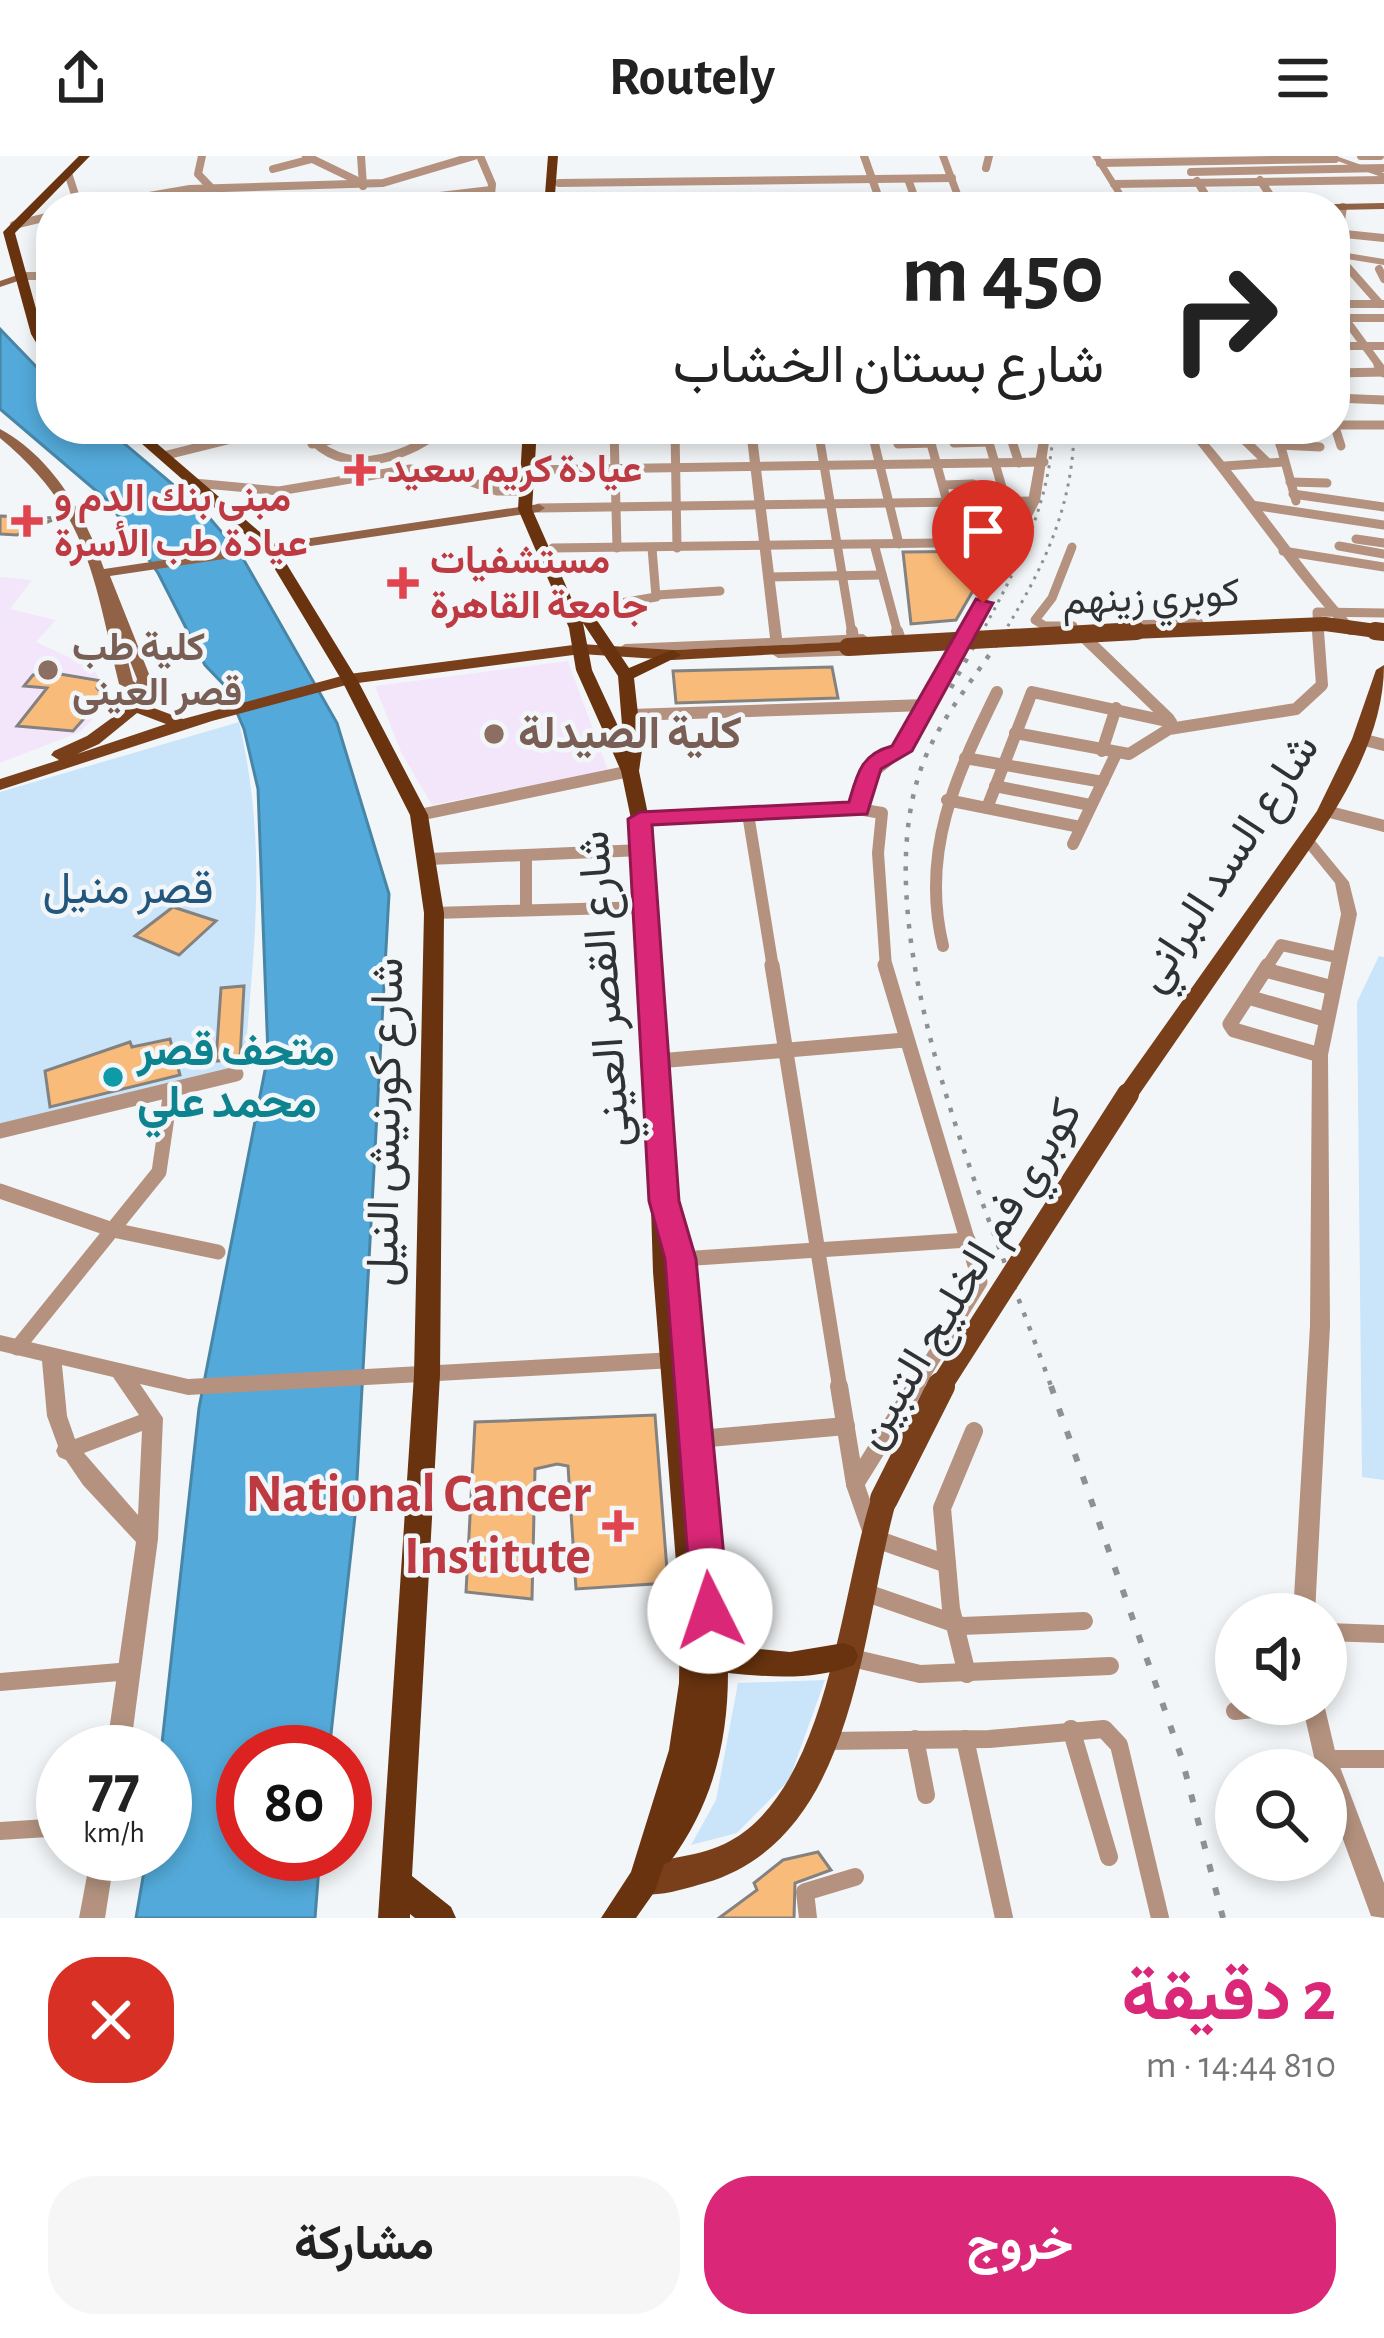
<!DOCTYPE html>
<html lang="ar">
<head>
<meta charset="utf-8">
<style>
  body { margin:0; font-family:"Alegreya Sans",Vazirmatn,sans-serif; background:#f6f6f6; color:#222; direction:rtl; height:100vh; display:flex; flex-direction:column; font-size:45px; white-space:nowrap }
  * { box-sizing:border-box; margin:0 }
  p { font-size:39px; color:#767676 }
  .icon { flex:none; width:66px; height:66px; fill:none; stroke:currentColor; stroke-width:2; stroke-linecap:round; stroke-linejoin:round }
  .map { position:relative; height:1762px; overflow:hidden; direction:ltr }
  .details { display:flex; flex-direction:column; background:#fff; flex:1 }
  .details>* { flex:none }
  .top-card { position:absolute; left:36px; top:36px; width:1314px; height:252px; border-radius:48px; box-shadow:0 6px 18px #0003; direction:rtl; background:#fff; color:#222; overflow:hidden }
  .buttons { position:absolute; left:1215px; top:1437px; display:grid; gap:24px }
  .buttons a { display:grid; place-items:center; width:132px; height:132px; border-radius:50%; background:#fff; box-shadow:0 6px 18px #0003; font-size:60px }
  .speed { position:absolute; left:36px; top:1569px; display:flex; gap:24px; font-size:60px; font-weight:700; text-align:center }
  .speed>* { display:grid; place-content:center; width:156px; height:156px; border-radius:50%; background:#fff; box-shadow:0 6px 18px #0003; line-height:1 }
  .speed small { font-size:30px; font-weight:400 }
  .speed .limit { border:18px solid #d22; background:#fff; color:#111 }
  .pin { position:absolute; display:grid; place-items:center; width:102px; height:102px; color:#fff; margin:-123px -51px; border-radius:50% 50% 50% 0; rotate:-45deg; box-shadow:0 0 12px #0007 }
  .pin .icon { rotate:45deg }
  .me { position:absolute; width:132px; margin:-66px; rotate:356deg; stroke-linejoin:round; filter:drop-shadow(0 0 9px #0008) }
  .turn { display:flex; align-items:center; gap:42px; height:252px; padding:0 48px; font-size:54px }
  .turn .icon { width:156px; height:156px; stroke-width:2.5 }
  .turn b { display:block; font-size:84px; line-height:102px }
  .round { display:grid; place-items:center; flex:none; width:126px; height:126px; border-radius:48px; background:#f6f6f6 }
  .headline { display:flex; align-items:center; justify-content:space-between; height:204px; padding:0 48px }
  h1 { font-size:72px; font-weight:700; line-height:90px; color:#db2777 }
  .cta { display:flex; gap:24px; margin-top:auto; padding:24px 48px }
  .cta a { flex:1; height:138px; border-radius:48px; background:#db2777; color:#fff; font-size:48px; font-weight:700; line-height:138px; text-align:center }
  .cta a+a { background:#f6f6f6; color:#222 }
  header { display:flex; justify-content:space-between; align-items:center; height:156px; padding:0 48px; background:#fff; font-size:54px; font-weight:700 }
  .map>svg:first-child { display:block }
  .education { fill:#f3e6fa }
  .green { fill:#cae4fa }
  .water { fill:#53aada; stroke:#4886a8; stroke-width:3 }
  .building { fill:#f8bb79; stroke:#848280; stroke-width:3 }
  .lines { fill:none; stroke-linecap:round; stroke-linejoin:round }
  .minor-far4 { stroke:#b4927f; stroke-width:8 }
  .minor-far3 { stroke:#b4927f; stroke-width:9 }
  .minor-far2 { stroke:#b4927f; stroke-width:12 }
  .minor-far1 { stroke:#b4927f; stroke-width:15 }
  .minor { stroke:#b4927f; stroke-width:18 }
  .tertiary { fill:#b4927f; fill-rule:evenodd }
  .secondary { fill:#916246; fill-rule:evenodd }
  .primary { fill:#783f1a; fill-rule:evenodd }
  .trunk { fill:#68330e; fill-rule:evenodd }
  .rail-far2 { stroke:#8e9092; stroke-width:3; stroke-dasharray:3 6; stroke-linecap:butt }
  .rail-far1 { stroke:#8e9092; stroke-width:4.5; stroke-dasharray:4.5 10; stroke-linecap:butt }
  .rail { stroke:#8e9092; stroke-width:6; stroke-dasharray:8 16; stroke-linecap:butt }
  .primary-bridge-far3 { stroke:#783f1a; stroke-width:14 }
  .primary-bridge-far2 { stroke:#783f1a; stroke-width:18 }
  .primary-bridge-far1 { stroke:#783f1a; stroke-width:22 }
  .primary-bridge { stroke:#783f1a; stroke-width:28 }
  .route { fill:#db2777; stroke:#8e194d; stroke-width:3 }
  .health-dot { fill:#e0444e; stroke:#f3f6f8; stroke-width:4.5 }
  .education-dot { fill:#8d6e63; stroke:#f3f6f8; stroke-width:4.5 }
  .culture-dot { fill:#0f9aa8; stroke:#f3f6f8; stroke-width:4.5 }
  .labels { text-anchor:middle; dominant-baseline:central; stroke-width:9; stroke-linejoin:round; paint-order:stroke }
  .far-health-label { font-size:39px; font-weight:bold; fill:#be3a42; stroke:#f3f6f8; text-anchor:start }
  .far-street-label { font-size:39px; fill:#303132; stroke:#f3f6f8 }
  .far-education-label { font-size:39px; font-weight:bold; fill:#785e54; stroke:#f3f6f8; text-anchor:start }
  .education-label { font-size:45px; font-weight:bold; fill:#785e54; stroke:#f3f6f8; text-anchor:start }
  .street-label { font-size:45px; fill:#303132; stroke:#f3f6f8 }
  .park-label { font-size:45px; fill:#22567c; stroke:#f3f6f8 }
  .culture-label { font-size:45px; font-weight:bold; fill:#0d838f; stroke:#f3f6f8; text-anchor:start }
  .near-health-label { font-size:54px; font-weight:bold; fill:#be3a42; stroke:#f3f6f8; text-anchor:end }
</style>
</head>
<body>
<header><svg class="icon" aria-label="menu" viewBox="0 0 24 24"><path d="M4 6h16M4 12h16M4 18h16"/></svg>Routely<svg class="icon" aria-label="share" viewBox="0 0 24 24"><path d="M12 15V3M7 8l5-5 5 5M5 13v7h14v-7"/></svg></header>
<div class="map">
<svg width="1384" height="1762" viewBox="0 0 1384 1762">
  <rect width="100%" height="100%" fill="#f3f6f8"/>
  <!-- education -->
  <g class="education">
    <path d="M0 421 32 424 10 453 56 464 36 486 93 512 108 538 103 553 80 576 0 607Z"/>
    <path d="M568 505 608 614 432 649 401 596 375 530Z"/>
  </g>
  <!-- green -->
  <g class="green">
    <path d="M239 566C267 688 255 779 245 902L239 915 0 973V636Z"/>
    <path d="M1379 800 1384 801V1324L1362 1321 1357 846Z"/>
    <path d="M825 1524 789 1624 737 1677 691 1689 716 1644 738 1527Z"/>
  </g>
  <!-- water -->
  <path class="water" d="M0 173 51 226V273H107L202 353 241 399 337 567 389 738 355 1360 329 1596H243V1698H320L315 1762H136L147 1698H165L161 1596 199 1252 268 899 258 633 244 573 226 531 205 509 158 417 107 344 0 253Z"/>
  <!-- building -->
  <g class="building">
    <path d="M0 360 57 362 17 379 0 378Z"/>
    <path d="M996 395 956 464 911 468 903 396Z"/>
    <path d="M832 511 838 542 676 547 673 515Z"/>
    <path d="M54 517 102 525 97 532 104 540 73 575 17 570 47 532 24 530 33 519Z"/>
    <path d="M173 751 216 765 179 799 135 780Z"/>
    <path d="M244 830 240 903 216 905 221 832Z"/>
    <path d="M170 883 180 919 50 951 45 915 130 886 132 891Z"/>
    <path d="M655 1259 668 1427 576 1433 568 1310 557 1308 535 1313 532 1443 466 1436 475 1266Z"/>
    <path d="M818 1696 831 1714 795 1727 794 1762H719L757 1734 754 1727 783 1704Z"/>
  </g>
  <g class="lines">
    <!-- minor-far4 -->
    <g class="minor-far4">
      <path d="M202 0 198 18 218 39V51"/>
      <path d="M306 0 362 27"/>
      <path d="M361 0 363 30"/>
      <path d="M480 0 492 28 490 51"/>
      <path d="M864 0 882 51"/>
      <path d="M1361 0H1380"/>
      <path d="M1100 7 1335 3"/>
      <path d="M986 12 989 0"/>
      <path d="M273 13 312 3"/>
      <path d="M1191 16 1384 12"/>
      <path d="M68 17 79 51"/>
      <path d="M908 23 918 51"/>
      <path d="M1260 24 1278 51"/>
      <path d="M1197 25 1213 51"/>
      <path d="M559 27 952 22"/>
      <path d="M1114 28 1384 24"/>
      <path d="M218 39 260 51"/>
      <path d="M371 48 491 34"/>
      <path d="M85 51 190 33 383 27 474 0"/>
      <path d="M1343 51 1336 98 1380 148"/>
      <path d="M14 69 51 60"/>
      <path d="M1335 77 1384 82"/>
      <path d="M1379 113 1384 123"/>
      <path d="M23 120H51"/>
      <path d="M1335 148H1384"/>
      <path d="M1335 149 1381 212"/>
      <path d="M1344 162H1384"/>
      <path d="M1335 190H1384"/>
    </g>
    <!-- minor-far3 -->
    <g class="minor-far3">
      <path d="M1378 209 1384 217"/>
      <path d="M1335 217 1384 216"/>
      <path d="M1335 242 1384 244"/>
      <path d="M1335 269H1384"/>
      <path d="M1335 271 1341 290"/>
      <path d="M303 273C339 323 402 306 442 273"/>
      <path d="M614 273 617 392"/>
      <path d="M675 273 677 392"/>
      <path d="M818 273 852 478"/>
      <path d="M871 273 899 388"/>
      <path d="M927 273 958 386"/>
      <path d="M985 273 1006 345"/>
      <path d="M1008 273 1019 307"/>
      <path d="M1233 273 1268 307"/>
      <path d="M1276 273 1296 345"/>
      <path d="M542 280 752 278"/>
      <path d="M954 287 989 286"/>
      <path d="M312 288 374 274 438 276"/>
      <path d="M898 288 932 287"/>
      <path d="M1280 289 1320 291"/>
      <path d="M152 290 159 273"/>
      <path d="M163 300 272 273"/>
      <path d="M1225 310 1283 306"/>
      <path d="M526 314 1044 306"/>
      <path d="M1290 326 1327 327"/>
      <path d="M194 327 279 335 410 313 446 317 497 335H524"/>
      <path d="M943 329 973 328"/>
      <path d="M1293 338 1384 351"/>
      <path d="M1252 349 1384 369"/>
      <path d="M539 352 1034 345"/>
      <path d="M1356 383 1384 387"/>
      <path d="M874 388 898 478"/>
      <path d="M1339 390 1384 398"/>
      <path d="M1072 391 1052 442 1035 464 1045 470H1073"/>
      <path d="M553 392 1016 386"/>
      <path d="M1283 395 1384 411"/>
      <path d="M768 421 882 419"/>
      <path d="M657 439 720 435"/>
      <path d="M581 454 656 441 652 392"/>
      <path d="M1126 469 1199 467"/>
      <path d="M1318 478 1317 456 1384 457"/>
    </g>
    <!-- minor-far2 -->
    <g class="minor-far2">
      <path d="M852 475 853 483"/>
      <path d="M897 475 899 481"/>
      <path d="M1082 479 1169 563"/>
      <path d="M631 559 926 549"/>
      <path d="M1015 577 1129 598 1169 573 1296 553 1322 529 1318 475"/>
      <path d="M1361 583 1384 589"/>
      <path d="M1102 595 1116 552"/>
      <path d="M965 602 1103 626"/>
      <path d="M995 630 1090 649"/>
      <path d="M947 644 1080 671"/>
      <path d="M987 652 1032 536 1171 566"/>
      <path d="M1326 655 1384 670"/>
      <path d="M748 658 773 812"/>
      <path d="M419 659 630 615"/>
      <path d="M640 663 858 653"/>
      <path d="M1073 688 1116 598"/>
      <path d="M526 699V754"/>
      <path d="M429 703 642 694"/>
      <path d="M434 757 648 751"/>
      <path d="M943 790C920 695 956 620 997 536"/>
      <path d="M886 812 878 697 882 657 858 653C865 612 876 617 901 593 921 573 943 518 958 491"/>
      <path d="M1266 812 1281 789 1340 802"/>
    </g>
    <!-- minor-far1 -->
    <g class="minor-far1">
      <path d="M772 809 840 1233"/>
      <path d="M885 809 980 1126 914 1233"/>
      <path d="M1268 809 1230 868 1234 874 1320 899"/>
      <path d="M1265 814 1333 832"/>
      <path d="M1248 841 1324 863"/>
      <path d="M658 905 905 884"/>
      <path d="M0 975 236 918"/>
      <path d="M0 1035 113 1074 218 1096"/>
      <path d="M681 1103 968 1084"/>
      <path d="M17 1192 159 1016 171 934"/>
    </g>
    <!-- minor -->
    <g class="minor">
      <path d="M839 1230 855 1328 872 1377"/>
      <path d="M698 1283 846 1270"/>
      <path d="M855 1328 916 1230"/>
      <path d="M873 1382 947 1408"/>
      <path d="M861 1435 962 1470 1084 1465"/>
      <path d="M1326 1476 1384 1478"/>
      <path d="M848 1501 920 1518 1110 1510"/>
      <path d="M967 1518 951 1453 942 1352 974 1275"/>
      <path d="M0 1526 131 1515"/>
      <path d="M1235 1555 1300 1548"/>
      <path d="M1071 1573 1109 1701"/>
      <path d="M915 1583 926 1639"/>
      <path d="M965 1583 1004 1762"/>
      <path d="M824 1585 989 1583 1104 1573 1119 1589 1160 1762"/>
      <path d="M1325 1603H1384"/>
      <path d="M0 1675 63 1671"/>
      <path d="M808 1762 805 1736 855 1721"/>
    </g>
    <!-- tertiary -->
    <g class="tertiary">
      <path d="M939 0H947L966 51H958Z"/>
      <path d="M1092 0H1100L1132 51H1124Z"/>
      <path d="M1324 0H1336L1384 17V22Z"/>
      <path d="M1335 95 1384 103V109L1335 101Z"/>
      <path d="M746 273H756L782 482 863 478 869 482 863 486 783 489 784 494 860 492 865 493V499L778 502 772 498 771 490 625 496 619 492 625 488 770 482Z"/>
      <path d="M1041 273H1051L1040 345 963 491 961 494H953L951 491 1028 345Z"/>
      <path d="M1185 273H1196C1254 337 1299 410 1357 473V479H1349C1289 414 1241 340 1185 273Z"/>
      <path d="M1307 680 1312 681 1349 726 1357 758 1328 899 1330 1170 1315 1458H1293L1310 1170 1312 899 1341 758 1335 727 1300 684Z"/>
      <path d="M0 1179 188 1223 674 1196 681 1198 684 1204 681 1210 674 1212 188 1239 140 1228 163 1262 158 1383 130 1596H106L136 1386 83 1329 66 1304 59 1301 56 1295 58 1290 47 1260 42 1205 0 1195ZM62 1209 113 1221 139 1259 75 1283 67 1260ZM142 1275 138 1359 84 1297Z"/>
      <path d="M1302 1548H1324L1337 1603 1384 1727V1762L1371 1760 1326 1637V1614H1317Z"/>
      <path d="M91 1698H115L105 1762H79Z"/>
    </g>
    <!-- secondary -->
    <g class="secondary">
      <path d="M1384 47V53L1335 54V51H1330L1335 48Z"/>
      <path d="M23 117 27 118V122L0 131V125Z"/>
      <path d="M0 273C52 301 85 358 104 413L539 348 545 352 539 356 110 420 151 523 149 531 151 534 146 538 140 553 135 554 128 550 133 535 119 528C94 422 88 355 0 282ZM124 490 137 523 136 527 133 525Z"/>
    </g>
    <!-- primary -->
    <g class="primary">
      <path d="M848 486 856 491 854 494 673 504 581 498 350 528 212 565 0 634V623L59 604 51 599 54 595 87 580 135 545 183 563 349 518 581 488 673 494ZM137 557 166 568 77 598 99 588Z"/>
      <path d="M1384 509C1384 604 1308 694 1256 769 1216 827 1176 885 1136 943H1120L1117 938 1120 933 1317 655 1352 583 1376 514Z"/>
      <path d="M884 1331 893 1335 897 1343C860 1472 859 1682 705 1727 683 1733 653 1744 633 1735L628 1724 633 1713C664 1700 700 1702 730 1685 828 1631 840 1442 871 1343L875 1335Z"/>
    </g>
    <!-- trunk -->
    <g class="trunk">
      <path d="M79 0H90L15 77 43 178 51 191V206L47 205 31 178 3 76Z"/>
      <path d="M548 0H558L554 51H544Z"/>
      <path d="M125 273H140L275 389 357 523 428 659 444 757 440 1219 412 1720 451 1751 456 1762H415L410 1758V1762H378L414 1219 424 757 410 659 341 523 264 395Z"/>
      <path d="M523 273H537L532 353 574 448H586L629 512 667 496 673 494 681 499 634 522 642 594 639 615 649 663 668 890 675 1067 685 1075 703 1173 727 1490 790 1496 844 1487 854 1491 858 1500 854 1509C813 1525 771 1521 728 1517 728 1587 712 1649 670 1706L664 1708 655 1735 636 1762H601L631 1716 669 1594 679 1527 680 1457 653 1116 646 890 631 663 621 615 576 514 569 472 518 353ZM583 467 618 520 623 581 592 514Z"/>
    </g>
    <!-- rail-far2 -->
    <g class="rail-far2">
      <path d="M981 478C1017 412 1050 349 1053 273"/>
      <path d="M1003 478C1043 413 1073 351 1074 273"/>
    </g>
    <!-- rail-far1 -->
    <g class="rail-far1">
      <path d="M1005 475C979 517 941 560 923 607 858 779 993 1065 1052 1233"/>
      <path d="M951 532 982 475"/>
    </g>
    <!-- rail -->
    <path class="rail" d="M1051 1230 1182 1603 1223 1762"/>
    <!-- primary-bridge-far3 -->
    <path class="primary-bridge-far3" d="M1084 478 1325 468 1384 476"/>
    <!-- primary-bridge-far2 -->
    <g class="primary-bridge-far2">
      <path d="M1375 475 1384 476"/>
      <path d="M848 491 1137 475"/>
    </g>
    <!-- primary-bridge-far1 -->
    <path class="primary-bridge-far1" d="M939 1233 1128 938"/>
    <!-- primary-bridge -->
    <path class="primary-bridge" d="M884 1343 941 1230"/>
  </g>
  <!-- route -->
  <path class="route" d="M976 443 993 447 912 595 881 613 867 658 652 669 679 1045 696 1103 729 1455 723 1467 710 1472 697 1467 692 1455 665 1103 649 1045 628 663 640 656 849 646C857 618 861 598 892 590Z"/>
  <!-- markers -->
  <g class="health-dot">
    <path d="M354 296h12v12h12v12h-12v12h-12v-12h-12v-12h12z"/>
    <path d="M21 347h12v12h12v12h-12v12h-12v-12h-12v-12h12z"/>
    <path d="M397 409h12v12h12v12h-12v12h-12v-12h-12v-12h12z"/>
    <path d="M612 1352h12v12h12v12h-12v12h-12v-12h-12v-12h12z"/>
  </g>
  <g class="education-dot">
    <circle cx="48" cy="514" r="12"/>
    <circle cx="494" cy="578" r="12"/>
  </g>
  <circle class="culture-dot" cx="113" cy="921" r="12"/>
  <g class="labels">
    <!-- far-health labels -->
    <g class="far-health-label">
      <text x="387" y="314">عيادة كريم سعيد</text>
      <text x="54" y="343">مبنى بنك الدم و<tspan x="54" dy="45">عيادة طب الأسرة</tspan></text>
      <text x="430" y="405">مستشفيات<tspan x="430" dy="45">جامعة القاهرة</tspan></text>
    </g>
    <!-- far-street labels -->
    <g class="far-street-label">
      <text transform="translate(1151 442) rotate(-3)">كوبري زينهم</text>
    </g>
    <!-- far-education labels -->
    <g class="far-education-label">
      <text x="72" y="492">كلية طب<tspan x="72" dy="45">قصر العينى</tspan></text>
    </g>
    <!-- education labels -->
    <g class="education-label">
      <text x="518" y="578">كلية الصيدلة</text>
    </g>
    <!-- street labels -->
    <g class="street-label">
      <text transform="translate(1228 707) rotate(-57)">شارع السد البراني</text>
      <text transform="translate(605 833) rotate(-94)">شارع القصر العيني</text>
      <text transform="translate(386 966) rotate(-89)">شارع كورنيش النيل</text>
      <text transform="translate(969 1118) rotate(-59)">كوبري فم الخليج التبين</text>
    </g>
    <!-- park labels -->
    <g class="park-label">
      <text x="128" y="733">قصر منيل</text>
    </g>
    <!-- culture labels -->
    <g class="culture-label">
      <text x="137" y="895">متحف قصر<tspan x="137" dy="52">محمد علي</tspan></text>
    </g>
    <!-- near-health labels -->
    <g class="near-health-label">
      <text x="591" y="1339">National Cancer<tspan x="591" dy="62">Institute</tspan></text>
    </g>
  </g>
</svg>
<div class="buttons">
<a><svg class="icon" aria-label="sound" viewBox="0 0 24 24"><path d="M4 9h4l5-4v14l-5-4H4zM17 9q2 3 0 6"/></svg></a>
<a><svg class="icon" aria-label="search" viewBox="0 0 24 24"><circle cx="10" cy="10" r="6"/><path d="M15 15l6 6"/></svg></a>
</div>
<div class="speed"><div>77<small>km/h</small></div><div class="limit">80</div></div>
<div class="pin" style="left:983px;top:447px;background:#d93025"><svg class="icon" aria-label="arrive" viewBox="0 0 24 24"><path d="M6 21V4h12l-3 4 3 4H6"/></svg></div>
<svg class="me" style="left:710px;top:1455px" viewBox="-20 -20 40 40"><circle r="19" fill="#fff"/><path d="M0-13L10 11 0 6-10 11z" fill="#db2777"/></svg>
<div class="top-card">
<div class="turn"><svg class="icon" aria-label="right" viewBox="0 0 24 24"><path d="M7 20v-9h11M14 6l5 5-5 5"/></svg><div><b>450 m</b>شارع بستان الخشاب</div></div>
</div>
</div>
<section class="details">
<div class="headline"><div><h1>2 دقيقة</h1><p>810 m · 14:44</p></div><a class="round" style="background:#d93025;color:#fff"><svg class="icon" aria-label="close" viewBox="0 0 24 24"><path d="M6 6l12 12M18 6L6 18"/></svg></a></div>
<div class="cta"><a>خروج</a><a>مشاركة</a></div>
</section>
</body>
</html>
